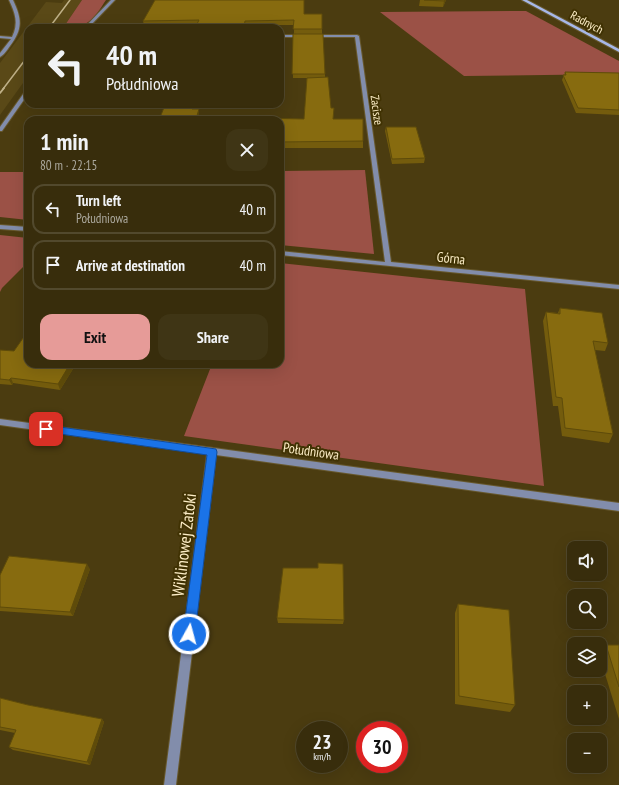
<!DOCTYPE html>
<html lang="en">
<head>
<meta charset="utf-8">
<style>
  body { margin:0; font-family:"PT Sans Narrow",sans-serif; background:#3f3515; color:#f1f3f6; height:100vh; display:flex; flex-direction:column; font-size:15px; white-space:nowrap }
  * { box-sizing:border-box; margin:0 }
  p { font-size:13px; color:#aba89d }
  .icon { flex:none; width:22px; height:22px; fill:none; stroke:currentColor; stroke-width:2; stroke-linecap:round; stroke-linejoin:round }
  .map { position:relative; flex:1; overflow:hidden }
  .side { position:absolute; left:24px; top:116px; width:260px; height:252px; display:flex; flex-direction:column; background:#382d0c; border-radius:12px; box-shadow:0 4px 16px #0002,0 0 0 1px #52492d }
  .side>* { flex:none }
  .banner { position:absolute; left:24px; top:24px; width:260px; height:84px; border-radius:12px; box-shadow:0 4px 16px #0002,0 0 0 1px #52492d; background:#382d0c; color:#f1f3f6; overflow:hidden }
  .tools { position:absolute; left:567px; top:541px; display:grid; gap:8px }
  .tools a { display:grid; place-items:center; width:40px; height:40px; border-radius:8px; background:#382d0c; box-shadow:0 4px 16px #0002,0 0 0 1px #52492d; font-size:20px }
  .speed { position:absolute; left:296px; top:721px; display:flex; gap:8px; font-size:20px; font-weight:700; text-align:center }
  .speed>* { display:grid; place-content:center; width:52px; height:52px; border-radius:50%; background:#382d0c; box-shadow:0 4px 16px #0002,0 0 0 1px #52492d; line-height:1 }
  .speed small { font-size:10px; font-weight:400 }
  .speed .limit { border:6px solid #d22; background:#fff; color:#111 }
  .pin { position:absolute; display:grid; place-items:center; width:34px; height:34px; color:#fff; margin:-17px; border-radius:8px; box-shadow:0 2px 6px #0006 }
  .me { position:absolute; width:44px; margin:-22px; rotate:7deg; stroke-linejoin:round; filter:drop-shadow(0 0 3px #0008) }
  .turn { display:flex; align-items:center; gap:14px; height:84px; padding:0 16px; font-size:18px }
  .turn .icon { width:52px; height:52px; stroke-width:2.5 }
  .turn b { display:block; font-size:28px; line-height:34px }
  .round { display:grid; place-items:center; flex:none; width:42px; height:42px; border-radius:12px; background:#3f3515 }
  .head { display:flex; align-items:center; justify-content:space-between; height:68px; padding:0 16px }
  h1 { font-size:24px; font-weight:700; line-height:30px }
  .action { display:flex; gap:8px; margin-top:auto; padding:8px 16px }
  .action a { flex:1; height:46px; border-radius:12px; background:#e69b98; color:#111; font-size:16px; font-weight:700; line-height:46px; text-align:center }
  .action a+a { background:#3f3515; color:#f1f3f6 }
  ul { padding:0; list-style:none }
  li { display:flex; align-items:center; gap:12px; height:50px; margin:0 8px 6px; padding:0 8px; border:2px solid #52492d; border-radius:12px }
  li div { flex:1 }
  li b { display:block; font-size:15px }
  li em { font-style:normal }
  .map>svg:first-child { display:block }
  .built { fill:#5a4917 }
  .green { fill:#9b5146 }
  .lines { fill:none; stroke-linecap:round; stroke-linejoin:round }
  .street-casing { stroke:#67582d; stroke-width:2 }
  .secondary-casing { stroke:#67582d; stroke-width:2 }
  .street { fill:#828dab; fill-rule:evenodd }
  .secondary { fill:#a7b8e9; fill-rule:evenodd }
  .rail-far1 { stroke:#bfb087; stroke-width:1.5 }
  .rail { stroke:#bfb087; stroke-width:2 }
  .wall { fill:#745c0d }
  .shaded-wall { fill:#5e4b0a }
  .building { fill:#876b0f; stroke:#5e4b0a }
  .route { fill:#1a73e8; stroke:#114b97 }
  .labels { text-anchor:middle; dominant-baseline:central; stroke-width:4; stroke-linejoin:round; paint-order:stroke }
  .far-street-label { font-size:12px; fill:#fcedc6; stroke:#403203 }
  .street-label { font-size:14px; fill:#fcedc6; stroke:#403203 }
  .near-street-label { font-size:17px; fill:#fcedc6; stroke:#403203 }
</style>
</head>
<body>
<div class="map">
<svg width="619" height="785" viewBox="0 0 619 785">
  <rect width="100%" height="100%" fill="#4b3c10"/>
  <!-- built -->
  <path class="built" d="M64 0H82L63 28H28V76L0 115V63L46 2 62 3Z"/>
  <!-- green -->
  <g class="green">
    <path d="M82 0H106C93 20 88 28 63 28Z"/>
    <path d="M526 11 619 61V74L464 76 380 12Z"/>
    <path d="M365 170 374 254 280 245V171Z"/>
    <path d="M0 172H28V220L0 217Z"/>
    <path d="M0 235 28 238V262L2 288 0 292Z"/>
    <path d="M280 263 525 289 544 486 184 436 212 364H280Z"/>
  </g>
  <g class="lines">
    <defs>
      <g id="street">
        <path d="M9 0H13C22 19 23 29 10 46 7 50 4 55 0 57V53L11 39 0 38V36L12 37C19 23 15 13 9 0Z"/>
        <path d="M111 0H115L88 28H84Z"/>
        <path d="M280 35H357L359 36 391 262 619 285V289L280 255V251L385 262 355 37H280Z"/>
        <path d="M26 90H28V94L2 131H0V127Z"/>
        <path d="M0 225 28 227V231L0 229Z"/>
        <path d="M0 419 619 503V511L216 455 176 785H164L207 454 0 425Z"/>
      </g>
      <path id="secondary" d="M522 0H527L619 49V52Z"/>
    </defs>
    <!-- street casing -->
    <use href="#street" class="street-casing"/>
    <!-- secondary casing -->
    <use href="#secondary" class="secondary-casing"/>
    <!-- street -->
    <use href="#street" class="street"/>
    <!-- secondary -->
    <use href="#secondary" class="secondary"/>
    <!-- rail-far1 -->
    <g class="rail-far1">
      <path d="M49 28 70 0"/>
      <path d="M3 89 28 56"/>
    </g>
    <!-- rail -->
    <path class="rail" d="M0 93 4 88"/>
  </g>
  <!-- wall -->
  <g class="wall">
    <path d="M420 0H446L443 7 419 6Z"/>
    <path d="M304 14 322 29V34H294V25H144L143 21Z"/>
    <path d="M293 34 325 74V77L333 119 363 141V148H280V120H159L194 109H199V119H304L307 78H293Z"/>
    <path d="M565 72 619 73V115L576 113 562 80Z"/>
    <path d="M386 127 425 158 424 163 392 164 385 131Z"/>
    <path d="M560 308 608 343 605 351 595 350 613 434 609 443 562 436 558 406H553L543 321 546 312 558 313Z"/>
    <path d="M0 350 76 364 60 390 13 383 12 385 0 384Z"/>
    <path d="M318 568 344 620 343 624 278 623 277 618Z"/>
    <path d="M90 569 73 616 0 611V575Z"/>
    <path d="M458 604 515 705 510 712 455 704V613Z"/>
    <path d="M606 645H619V719L600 658V652Z"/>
    <path d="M0 698 28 705 102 719 104 722 90 765 13 750 9 747 15 733 0 730Z"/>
  </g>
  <!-- shaded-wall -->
  <g class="shaded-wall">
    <path d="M445 0H446L443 7 444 1Z"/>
    <path d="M199 109V115L198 120 196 119Z"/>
    <path d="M70 364H76L60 390 58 384Z"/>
    <path d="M11 378 13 383 12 385 9 380Z"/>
    <path d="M87 564 90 569 73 616 70 612Z"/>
    <path d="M102 719 104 722 90 765 87 762Z"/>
  </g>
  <!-- building -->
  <g class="building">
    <path d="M155 0H304V14H322V29H293L294 20 245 21 244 28H195L199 20 143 21Z"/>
    <path d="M424 0H445L444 1Z"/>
    <path d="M293 34H323L325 74H292Z"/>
    <path d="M565 72 619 73V110L578 108 563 75H566Z"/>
    <path d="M328 77 331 108H334L333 119H363V141L280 142V120H159L165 105H194L192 109H199L196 119 258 117V118L304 119 307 78Z"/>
    <path d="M386 127H416L425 158 392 159Z"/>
    <path d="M560 308 602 313 608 343 593 341 613 434 565 428 562 398 556 397 546 312 560 314Z"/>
    <path d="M28 331V364H70L58 384 11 378 9 380 0 379V350L14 351Z"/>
    <path d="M9 556 87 564 70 612 0 607V575Z"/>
    <path d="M318 563 343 564 344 620 277 618 283 568H318Z"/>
    <path d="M458 604 509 610 515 705 459 696Z"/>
    <path d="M606 645H619V687Z"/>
    <path d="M0 698 28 705 102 719 87 762 9 747 16 730 0 727Z"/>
  </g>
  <!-- route -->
  <path class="route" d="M46 425 216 449 217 452 195 634 193 638 189 640 185 638 183 634 207 455 46 432 42 431 41 429 42 426Z"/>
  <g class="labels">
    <!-- far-street labels -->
    <g class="far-street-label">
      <text transform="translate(587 22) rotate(28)">Radnych</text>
      <text transform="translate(377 110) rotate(82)">Zacisze</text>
    </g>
    <!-- street labels -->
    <g class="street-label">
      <text transform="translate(451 258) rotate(6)">Górna</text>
      <text transform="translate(311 451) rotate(8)">Południowa</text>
    </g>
    <!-- near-street labels -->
    <g class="near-street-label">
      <text transform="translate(184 545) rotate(-83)">Wiklinowej Zatoki</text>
    </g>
  </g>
</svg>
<div class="tools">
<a><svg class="icon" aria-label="sound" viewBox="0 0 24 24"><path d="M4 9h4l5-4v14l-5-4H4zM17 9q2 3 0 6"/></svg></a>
<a><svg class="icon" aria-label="search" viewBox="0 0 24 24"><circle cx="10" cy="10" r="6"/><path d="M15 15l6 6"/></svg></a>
<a><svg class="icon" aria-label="layers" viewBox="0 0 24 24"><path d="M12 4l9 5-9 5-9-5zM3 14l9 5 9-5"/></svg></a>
<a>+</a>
<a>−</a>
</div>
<div class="speed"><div>23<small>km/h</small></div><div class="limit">30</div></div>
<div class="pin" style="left:46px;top:429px;background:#d93025"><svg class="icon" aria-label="arrive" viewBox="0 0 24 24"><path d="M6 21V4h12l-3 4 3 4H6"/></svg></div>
<svg class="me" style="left:189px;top:634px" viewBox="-20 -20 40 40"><circle r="17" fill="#1a73e8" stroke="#fff" stroke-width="3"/><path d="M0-11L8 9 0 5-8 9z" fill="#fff"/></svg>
<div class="banner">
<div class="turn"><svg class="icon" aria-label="left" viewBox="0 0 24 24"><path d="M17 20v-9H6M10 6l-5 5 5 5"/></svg><div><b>40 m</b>Południowa</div></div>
</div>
<section class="side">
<div class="head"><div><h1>1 min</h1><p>80 m · 22:15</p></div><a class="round"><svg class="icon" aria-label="close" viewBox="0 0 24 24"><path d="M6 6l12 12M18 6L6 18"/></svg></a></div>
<ul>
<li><svg class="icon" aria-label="left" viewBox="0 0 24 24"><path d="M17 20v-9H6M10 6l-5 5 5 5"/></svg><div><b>Turn left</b><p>Południowa</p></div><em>40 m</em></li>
<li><svg class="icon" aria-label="arrive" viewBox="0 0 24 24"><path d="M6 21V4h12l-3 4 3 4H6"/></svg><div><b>Arrive at destination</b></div><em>40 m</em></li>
</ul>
<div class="action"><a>Exit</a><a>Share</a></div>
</section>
</div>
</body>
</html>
